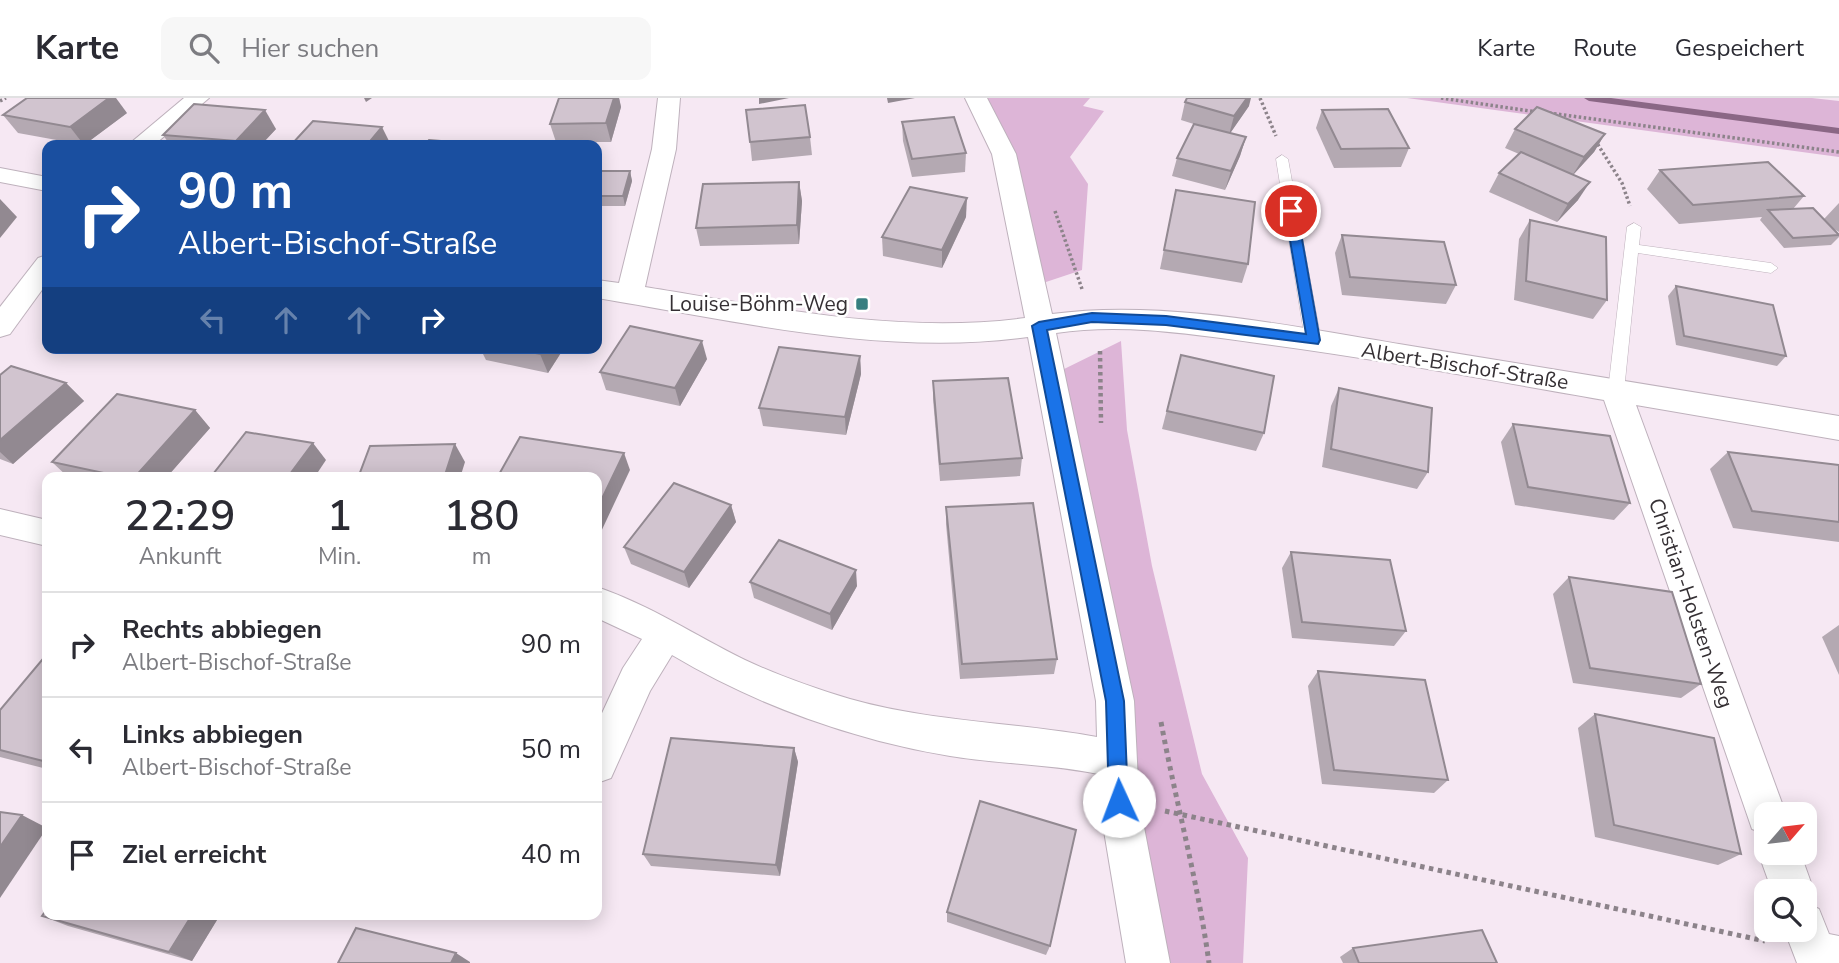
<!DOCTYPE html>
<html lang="de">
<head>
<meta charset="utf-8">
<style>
  body { margin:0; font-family:"Nunito Sans",sans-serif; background:#f7f7f7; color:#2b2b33; height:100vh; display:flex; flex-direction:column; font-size:26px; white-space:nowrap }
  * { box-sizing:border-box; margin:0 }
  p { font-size:23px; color:#7c7c81 }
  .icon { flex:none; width:38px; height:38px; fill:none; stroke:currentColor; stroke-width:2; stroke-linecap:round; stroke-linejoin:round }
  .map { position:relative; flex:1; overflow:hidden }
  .panel { position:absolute; left:42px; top:374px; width:560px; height:448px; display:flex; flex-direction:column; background:#fff; border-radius:14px; box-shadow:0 4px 18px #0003 }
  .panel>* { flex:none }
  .guide { position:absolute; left:42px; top:42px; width:560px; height:214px; border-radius:14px; box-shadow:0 4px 18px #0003; background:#1a4fa0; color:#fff; overflow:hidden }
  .needle { width:46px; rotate:62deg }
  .controls { position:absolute; left:1754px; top:704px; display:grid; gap:14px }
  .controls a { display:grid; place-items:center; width:63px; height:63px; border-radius:14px; background:#fff; box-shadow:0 4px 18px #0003; font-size:35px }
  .pin { position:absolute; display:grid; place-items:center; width:60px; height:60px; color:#fff; margin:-30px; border:4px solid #fff; border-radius:50%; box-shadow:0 2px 7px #0007 }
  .me { position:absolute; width:77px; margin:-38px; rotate:358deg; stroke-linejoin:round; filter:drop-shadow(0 0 5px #0008) }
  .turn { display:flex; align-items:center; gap:24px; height:147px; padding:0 21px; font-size:32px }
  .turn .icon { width:91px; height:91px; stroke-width:2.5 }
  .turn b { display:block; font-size:49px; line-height:60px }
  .lanes { display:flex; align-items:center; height:66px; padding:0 21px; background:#0003; justify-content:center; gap:35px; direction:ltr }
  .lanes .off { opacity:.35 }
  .eta { display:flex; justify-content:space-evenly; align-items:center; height:119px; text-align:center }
  .eta b { font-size:42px; font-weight:600; line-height:49px }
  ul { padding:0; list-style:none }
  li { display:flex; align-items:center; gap:21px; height:105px; padding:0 21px; border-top:2px solid #e1e1e2 }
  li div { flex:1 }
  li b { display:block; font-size:26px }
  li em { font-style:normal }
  header { display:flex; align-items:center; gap:42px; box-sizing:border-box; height:98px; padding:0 35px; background:#fff; border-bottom:2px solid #e1e1e2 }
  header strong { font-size:33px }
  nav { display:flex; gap:38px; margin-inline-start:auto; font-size:24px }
  .search { width:490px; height:63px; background:#f7f7f7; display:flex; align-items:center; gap:18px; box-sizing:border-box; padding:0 24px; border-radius:14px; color:#7c7c81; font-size:26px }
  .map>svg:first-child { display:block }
  .green { fill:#ddb5d7 }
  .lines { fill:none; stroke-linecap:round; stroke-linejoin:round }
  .stream { fill:#8a6785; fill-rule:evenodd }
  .service-casing { stroke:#beb1bc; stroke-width:1 }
  .minor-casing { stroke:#beb1bc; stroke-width:2 }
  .path-far2 { stroke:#8c838a; stroke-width:3.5; stroke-dasharray:2.5 2.5; stroke-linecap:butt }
  .path-far1 { stroke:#8c838a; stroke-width:4.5; stroke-dasharray:3.5 3.5; stroke-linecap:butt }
  .path { stroke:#8c838a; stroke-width:5; stroke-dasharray:4.5 4.5; stroke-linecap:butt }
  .service { fill:#fff; fill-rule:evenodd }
  .minor { fill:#fff; fill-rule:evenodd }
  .wall { fill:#b4a9b2 }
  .shaded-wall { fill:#928991 }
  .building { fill:#d1c4cf; stroke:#928991; stroke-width:2 }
  .route { fill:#1a73e8; stroke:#114b97; stroke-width:2 }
  .poi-dot { fill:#377f80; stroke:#fff; stroke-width:2.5 }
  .labels { text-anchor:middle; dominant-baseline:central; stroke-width:5; stroke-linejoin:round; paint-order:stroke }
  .poi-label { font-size:21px; fill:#353034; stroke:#fff; text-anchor:end }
  .street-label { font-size:21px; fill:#353034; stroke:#fff }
</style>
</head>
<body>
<header>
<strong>Karte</strong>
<div class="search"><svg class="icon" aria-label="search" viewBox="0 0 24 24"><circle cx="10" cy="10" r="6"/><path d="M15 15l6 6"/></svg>Hier suchen</div>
<nav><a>Karte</a><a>Route</a><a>Gespeichert</a></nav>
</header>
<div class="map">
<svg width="1839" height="865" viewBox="0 0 1839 865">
  <rect width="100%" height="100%" fill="#f6e8f3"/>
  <!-- green -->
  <g class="green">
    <path d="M983 0H1090L1083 8 1104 13 1070 59 1088 86 1082 172 1040 186Z"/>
    <path d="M1407 0H1812L1839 3V59Z"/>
    <path d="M1121 243 1127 332 1152 468 1202 676 1248 760 1243 865H1166L1133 693 1137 649 1058 274Z"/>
  </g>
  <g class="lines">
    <!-- stream -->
    <path class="stream" d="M1584 0H1611L1839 30V36L1589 3Z"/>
    <defs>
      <g id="service">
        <path d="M1282 57 1288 61 1321 242 1313 247 1305 242 1276 61Z"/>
        <path d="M1634 125 1641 129 1639 147 1771 165 1778 170 1771 175 1638 155 1624 293 1616 299 1608 293 1627 129Z"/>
      </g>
      <g id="minor">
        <path d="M184 0H209L154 47H128Z"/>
        <path d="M658 0H680L676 51 645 189C770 209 898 237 1025 220L992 56 965 0H987L1016 56 1052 216C1162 201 1290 228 1399 246 1546 270 1692 294 1839 318V342L1636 307 1786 716H1766V736L1752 731 1604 302C1489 282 1373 260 1257 245 1190 236 1123 225 1056 235L1134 603 1139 703 1170 865H1126L1099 703 1098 676C1049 666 999 666 950 658 853 642 756 607 672 557L650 593 611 680 597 685V626L623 570 642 541 597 520V489C652 508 694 537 745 562 777 577 816 591 850 601 931 624 1015 624 1097 639L1096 603 1028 239C885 259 737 223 597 200V182L619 185 652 51Z"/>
        <path d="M0 70 47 79V93L0 84Z"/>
        <path d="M47 157V185L10 236 0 239V209L38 160Z"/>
        <path d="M0 411 47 422V448L0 437Z"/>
        <path d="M1766 739V754H1800L1814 793 1808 806 1819 811 1829 836 1839 838V865H1797L1784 831H1804V793H1772L1758 754Z"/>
      </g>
    </defs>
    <!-- service casing -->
    <use href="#service" class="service-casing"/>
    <!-- minor casing -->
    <use href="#minor" class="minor-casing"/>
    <!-- path-far2 -->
    <g class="path-far2">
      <path d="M1260 0 1276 38"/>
      <path d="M1441 0 1537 14"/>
      <path d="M0 3 6 0"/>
      <path d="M1549 15 1839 54"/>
      <path d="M1595 42 1622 85 1630 108"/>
      <path d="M1055 113 1082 191"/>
    </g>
    <!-- path-far1 -->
    <path class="path-far1" d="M1100 253 1101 325"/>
    <!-- path -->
    <g class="path">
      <path d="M1161 624C1176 705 1198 784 1209 865"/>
      <path d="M1165 713 1765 843"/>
    </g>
    <!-- service -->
    <use href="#service" class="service"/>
    <!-- minor -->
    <use href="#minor" class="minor"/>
  </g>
  <!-- wall -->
  <g class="wall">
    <path d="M559 0H619L621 9 611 44H556L550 26Z"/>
    <path d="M1185 4 1249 8 1230 35 1246 39 1240 58 1225 92 1172 78 1177 60 1200 28 1181 22Z"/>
    <path d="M1322 12 1409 50 1401 69 1334 70 1316 30Z"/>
    <path d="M127 15 84 47 18 35 3 17Z"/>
    <path d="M902 24 966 55 965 74 912 79 903 43Z"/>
    <path d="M276 31 261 47H170L163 37Z"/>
    <path d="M1515 31 1605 36 1594 54 1573 77 1578 102 1557 124 1489 94 1499 75 1519 56 1505 50Z"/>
    <path d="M810 39 812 57 752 63 750 44Z"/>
    <path d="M1660 72 1804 98 1793 111 1824 121 1839 105V134L1834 131 1839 136V139L1831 147 1784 150 1760 122 1762 119 1679 126 1647 91Z"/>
    <path d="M597 73H630L632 83 625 108H597Z"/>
    <path d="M799 84 802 103 799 146 700 148 696 130Z"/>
    <path d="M1176 92 1248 166 1242 185 1160 171Z"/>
    <path d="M966 119 942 170 883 158 882 139Z"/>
    <path d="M1530 122 1607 202 1593 221 1514 202 1519 141Z"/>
    <path d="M1342 137 1456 187 1446 206 1342 197 1335 155Z"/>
    <path d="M1676 188 1786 258 1777 268 1676 247 1668 198Z"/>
    <path d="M480 250H564L548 275 486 262Z"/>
    <path d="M1181 257 1264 335 1256 353 1162 331Z"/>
    <path d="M860 258 861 276 846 337 763 328 759 310Z"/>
    <path d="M707 261 680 308 606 292 600 274Z"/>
    <path d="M0 277 66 285 84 303 13 366 0 361Z"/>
    <path d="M933 283 1022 360 1020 378 940 383 933 301Z"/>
    <path d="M1339 290 1428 374 1417 391 1322 369 1331 308Z"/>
    <path d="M195 312 210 330 166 380H69L52 364Z"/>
    <path d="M1513 326 1630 405 1614 422 1515 407 1501 344Z"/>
    <path d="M1728 354 1839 367V444L1733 430 1710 371Z"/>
    <path d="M731 407 736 424 689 490 631 466 624 449Z"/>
    <path d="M946 409 1057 561 1054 576 960 581 946 426Z"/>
    <path d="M1291 454 1406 533 1394 548 1292 540 1282 470Z"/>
    <path d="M1569 479 1701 586 1681 600 1573 585 1553 496Z"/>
    <path d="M750 484 857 488 832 532 754 500Z"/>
    <path d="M1839 527V577L1822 539Z"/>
    <path d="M47 556V671L0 659V612Z"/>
    <path d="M1318 573 1448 682 1434 695 1322 686 1308 588Z"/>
    <path d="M1595 616 1741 756 1718 767 1595 739 1578 630Z"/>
    <path d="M794 650 798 664 780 778 651 768 643 756Z"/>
    <path d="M947 814 1050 848 1046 857 947 824Z"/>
    <path d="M220 817 192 863 68 828 42 818Z"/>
    <path d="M1353 850 1497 865H1343L1340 859Z"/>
  </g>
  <!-- shaded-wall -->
  <g class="shaded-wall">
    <path d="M109 0H116L127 15 84 47 70 29Z"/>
    <path d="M364 0H372L366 4Z"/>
    <path d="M614 0H619L621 9 611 44 606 25Z"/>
    <path d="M759 0H789L759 6Z"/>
    <path d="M887 0H915L888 5Z"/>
    <path d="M1247 0H1251L1249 8 1229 37 1234 18Z"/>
    <path d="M265 12 276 31 261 47H239L236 43Z"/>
    <path d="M382 29 391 47H367Z"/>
    <path d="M1605 36 1594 54 1572 78 1584 59Z"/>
    <path d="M1246 39 1240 58 1225 92 1231 73Z"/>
    <path d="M630 73 632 83 625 108 623 98Z"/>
    <path d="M799 84 802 103 799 146 797 127Z"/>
    <path d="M1590 84 1578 102 1557 124 1568 106Z"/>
    <path d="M967 100 966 119 942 170V152Z"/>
    <path d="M0 101 17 119 0 140Z"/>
    <path d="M702 243 707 261 680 308 675 290Z"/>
    <path d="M544 250H564L548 275 540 256Z"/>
    <path d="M860 258 861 276 846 337 845 319Z"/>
    <path d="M66 285 84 303 13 366 0 354V342Z"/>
    <path d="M195 312 210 330 166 380H134Z"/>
    <path d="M313 345 326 362 314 380H287Z"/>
    <path d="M455 346 465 364 460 380H444Z"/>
    <path d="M624 355 630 372 599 438 597 432V411Z"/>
    <path d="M731 407 736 424 689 490 684 474Z"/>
    <path d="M856 472 857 488 832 532 830 516Z"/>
    <path d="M794 650 798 664 780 778 776 767Z"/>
    <path d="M22 717 47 730 0 800V749Z"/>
    <path d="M192 817H220L192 863 169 854Z"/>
    <path d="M456 855 470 864V865H451Z"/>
  </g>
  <!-- building -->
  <g class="building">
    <path d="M27 0H109L70 29 3 17Z"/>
    <path d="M559 0H614L606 25 550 26Z"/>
    <path d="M1187 0H1247L1234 18 1185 4Z"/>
    <path d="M194 6 265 12 236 43 163 37Z"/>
    <path d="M805 7 810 39 750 44 746 12Z"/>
    <path d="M1537 9 1605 36 1584 59 1515 31Z"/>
    <path d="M1388 11 1409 50 1341 51 1322 12Z"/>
    <path d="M954 19 966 55 912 61 902 24Z"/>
    <path d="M313 23 382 29 367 47H291Z"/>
    <path d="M1194 26 1246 39 1231 73 1177 60Z"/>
    <path d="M429 42 489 47H425Z"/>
    <path d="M1521 54 1590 84 1568 106 1499 75Z"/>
    <path d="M1768 64 1804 98 1693 107 1660 72Z"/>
    <path d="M597 73H630L623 98H597Z"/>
    <path d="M799 84 797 127 696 130 703 86Z"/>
    <path d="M910 89 967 100 942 152 882 139Z"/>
    <path d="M1176 92 1255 104 1248 166 1164 152Z"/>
    <path d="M1813 110 1839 137 1793 140 1768 112Z"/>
    <path d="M1530 122 1606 139 1607 202 1526 183Z"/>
    <path d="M1342 137 1444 144 1456 187 1350 179Z"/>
    <path d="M1676 188 1773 207 1786 258 1684 238Z"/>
    <path d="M630 228 702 243 675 290 600 274Z"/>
    <path d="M779 249 860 258 845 319 759 310Z"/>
    <path d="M509 250H544L540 256Z"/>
    <path d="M1181 257 1274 278 1264 335 1167 313Z"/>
    <path d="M11 268 66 285 0 342V277Z"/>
    <path d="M1008 280 1022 360 940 366 933 283Z"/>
    <path d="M1339 290 1432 310 1428 374 1331 351Z"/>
    <path d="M117 296 195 312 134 380H127L52 364Z"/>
    <path d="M1513 326 1610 338 1630 405 1528 389Z"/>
    <path d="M246 334 313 345 287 380H210Z"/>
    <path d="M520 339 624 355 597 411V380H497Z"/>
    <path d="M455 346 444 380H358L370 348Z"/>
    <path d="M1728 354 1839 367V424L1752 413Z"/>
    <path d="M674 385 731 407 684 474 624 449Z"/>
    <path d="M1033 405 1057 561 962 566 946 409Z"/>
    <path d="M779 442 856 472 830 516 750 484Z"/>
    <path d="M1291 454 1390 462 1406 533 1302 524Z"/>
    <path d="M1569 479 1672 494 1701 586 1590 570Z"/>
    <path d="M47 556V664L0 652V612Z"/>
    <path d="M1318 573 1425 582 1448 682 1334 672Z"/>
    <path d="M1595 616 1714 640 1741 756 1614 727Z"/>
    <path d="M671 640 794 650 776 767 643 756Z"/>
    <path d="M980 703 1076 732 1050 848 947 814Z"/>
    <path d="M0 714 22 717 0 749Z"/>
    <path d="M47 811V817H192L169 854 42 818Z"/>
    <path d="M356 830 456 855 451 865H338Z"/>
    <path d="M1482 832 1497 865H1359L1353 850Z"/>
  </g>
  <!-- route -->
  <path class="route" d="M1291 109 1297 113 1320 242 1318 246 1166 227 1092 224 1047 232 1124 603 1128 703 1126 709 1119 712 1112 709 1109 703 1106 603 1032 228 1039 224 1092 215 1166 218 1306 236 1285 113Z"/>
  <!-- markers -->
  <rect class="poi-dot" x="855" y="199" width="14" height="14" rx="3.5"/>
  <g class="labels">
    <!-- poi labels -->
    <g class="poi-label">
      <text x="848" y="206">Louise-Böhm-Weg</text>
    </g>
    <!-- street labels -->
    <g class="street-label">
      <text transform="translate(1465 268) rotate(9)">Albert-Bischof-Straße</text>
      <text transform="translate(1691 505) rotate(71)">Christian-Holsten-Weg</text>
    </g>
  </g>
</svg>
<div class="controls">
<a><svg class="needle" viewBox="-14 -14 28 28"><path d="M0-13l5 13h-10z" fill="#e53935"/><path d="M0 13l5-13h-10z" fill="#7c7c81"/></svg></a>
<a><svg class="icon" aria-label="search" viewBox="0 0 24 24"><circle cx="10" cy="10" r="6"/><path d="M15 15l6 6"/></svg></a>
</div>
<div class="pin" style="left:1291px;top:113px;background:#d93025"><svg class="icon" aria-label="arrive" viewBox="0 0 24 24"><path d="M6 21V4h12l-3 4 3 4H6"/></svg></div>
<svg class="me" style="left:1119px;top:703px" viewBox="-20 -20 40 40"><circle r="19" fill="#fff"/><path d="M0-13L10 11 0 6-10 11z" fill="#1a73e8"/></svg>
<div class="guide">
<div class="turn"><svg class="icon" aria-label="right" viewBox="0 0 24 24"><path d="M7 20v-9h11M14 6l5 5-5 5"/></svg><div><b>90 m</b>Albert-Bischof-Straße</div></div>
<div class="lanes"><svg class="icon off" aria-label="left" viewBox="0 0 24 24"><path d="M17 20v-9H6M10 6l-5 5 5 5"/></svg><svg class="icon off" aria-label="ahead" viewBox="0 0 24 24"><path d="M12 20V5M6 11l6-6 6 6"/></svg><svg class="icon off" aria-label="ahead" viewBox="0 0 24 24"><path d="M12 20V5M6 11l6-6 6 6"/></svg><svg class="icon" aria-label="right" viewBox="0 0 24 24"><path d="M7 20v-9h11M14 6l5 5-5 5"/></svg></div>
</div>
<section class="panel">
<div class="eta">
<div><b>22:29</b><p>Ankunft</p></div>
<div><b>1</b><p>Min.</p></div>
<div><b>180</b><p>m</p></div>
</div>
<ul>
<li><svg class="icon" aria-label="right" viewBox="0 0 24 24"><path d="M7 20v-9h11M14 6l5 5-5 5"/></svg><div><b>Rechts abbiegen</b><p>Albert-Bischof-Straße</p></div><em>90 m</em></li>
<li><svg class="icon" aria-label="left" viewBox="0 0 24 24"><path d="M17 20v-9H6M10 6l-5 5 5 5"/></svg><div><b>Links abbiegen</b><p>Albert-Bischof-Straße</p></div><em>50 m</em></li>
<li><svg class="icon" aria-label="arrive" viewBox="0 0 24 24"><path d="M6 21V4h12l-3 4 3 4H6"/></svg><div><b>Ziel erreicht</b></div><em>40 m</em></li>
</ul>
</section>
</div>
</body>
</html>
